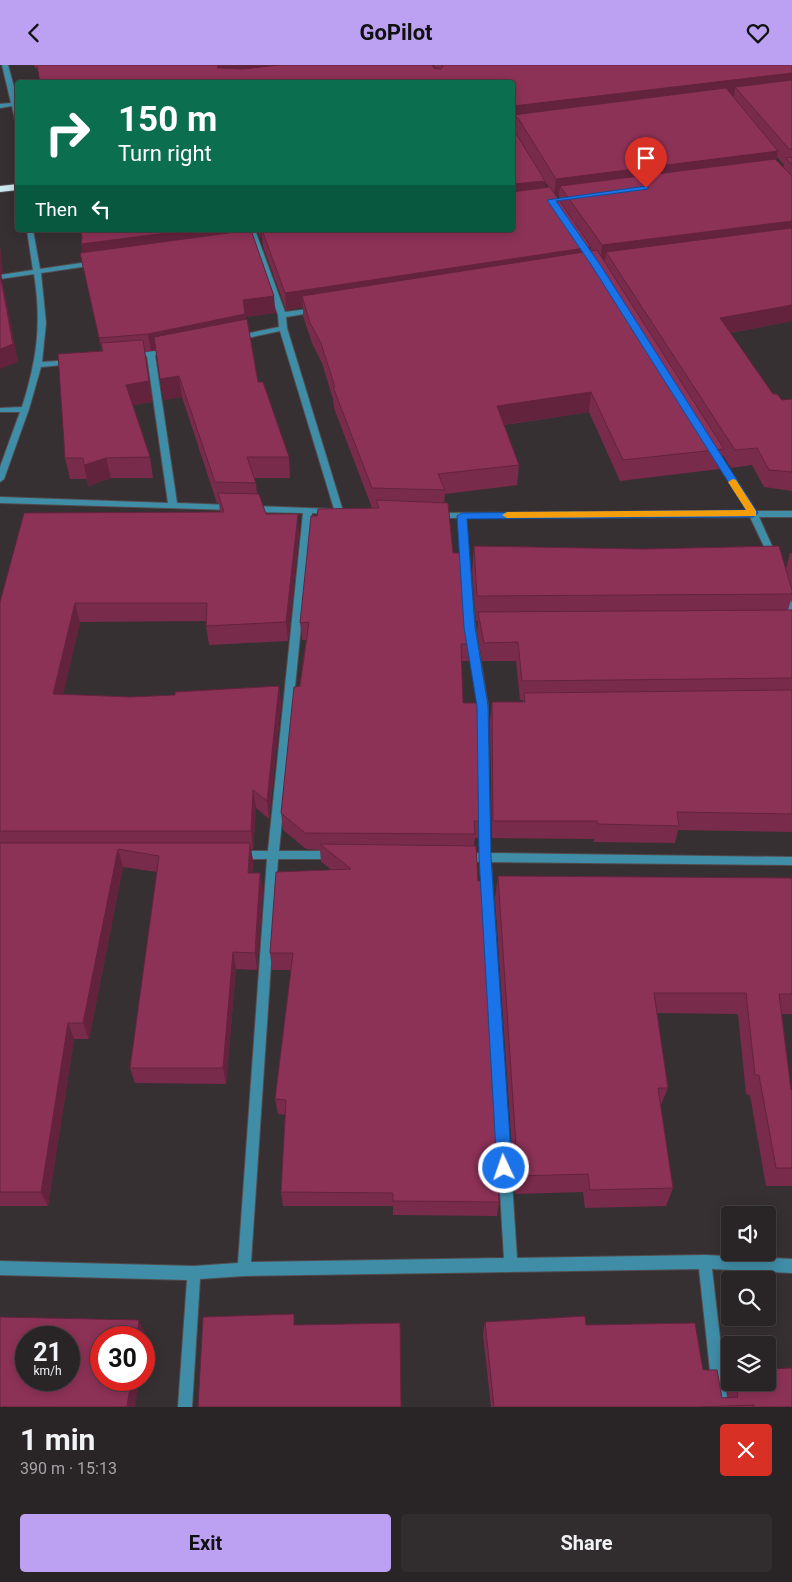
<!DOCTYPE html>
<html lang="en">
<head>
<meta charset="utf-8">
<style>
  body { margin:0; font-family:Roboto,sans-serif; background:#312c2e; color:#f1f3f6; height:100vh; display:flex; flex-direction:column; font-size:19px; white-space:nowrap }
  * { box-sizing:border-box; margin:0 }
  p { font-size:16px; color:#a5a4a7 }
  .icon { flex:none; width:28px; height:28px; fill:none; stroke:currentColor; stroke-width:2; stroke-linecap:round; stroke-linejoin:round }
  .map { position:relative; height:1342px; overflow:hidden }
  .details { display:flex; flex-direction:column; background:#292426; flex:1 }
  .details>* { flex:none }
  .banner { position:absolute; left:15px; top:15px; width:500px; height:152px; border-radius:5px; box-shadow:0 2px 12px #0003,0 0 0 1px #454143; background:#0b6e4f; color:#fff; overflow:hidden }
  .controls { position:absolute; left:721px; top:1141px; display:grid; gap:10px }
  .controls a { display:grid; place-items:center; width:55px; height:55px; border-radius:5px; background:#292426; box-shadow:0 2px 12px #0003,0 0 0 1px #454143; font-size:25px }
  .speed { position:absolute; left:15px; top:1261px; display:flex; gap:10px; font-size:25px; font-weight:700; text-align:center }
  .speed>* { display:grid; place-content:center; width:65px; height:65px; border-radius:50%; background:#292426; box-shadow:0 2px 12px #0003,0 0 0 1px #454143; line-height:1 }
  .speed small { font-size:12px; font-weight:400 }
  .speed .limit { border:8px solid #d22; background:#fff; color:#111 }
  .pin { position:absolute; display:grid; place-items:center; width:42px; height:42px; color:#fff; margin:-51px -21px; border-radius:50% 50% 50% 0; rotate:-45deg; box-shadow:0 0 5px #0007 }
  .pin .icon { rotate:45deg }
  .me { position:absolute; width:55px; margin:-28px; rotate:357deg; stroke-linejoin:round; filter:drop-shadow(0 0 4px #0008) }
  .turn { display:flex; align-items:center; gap:18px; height:105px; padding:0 20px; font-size:22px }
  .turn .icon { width:65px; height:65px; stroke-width:2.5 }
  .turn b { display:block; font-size:35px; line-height:42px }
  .then { display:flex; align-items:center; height:48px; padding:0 20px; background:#0003; gap:10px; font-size:19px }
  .round { display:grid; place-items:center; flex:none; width:52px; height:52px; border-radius:5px; background:#312c2e }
  .headline { display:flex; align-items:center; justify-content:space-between; height:85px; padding:0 20px }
  h1 { font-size:30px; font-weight:700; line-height:38px }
  .cta { display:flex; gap:10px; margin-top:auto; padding:10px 20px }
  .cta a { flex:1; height:58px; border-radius:5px; background:#bca0f2; color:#111; font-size:20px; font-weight:700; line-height:58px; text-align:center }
  .cta a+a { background:#312c2e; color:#f1f3f6 }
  header { display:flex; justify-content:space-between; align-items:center; height:65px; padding:0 20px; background:#bca0f2; color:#111; font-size:22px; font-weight:700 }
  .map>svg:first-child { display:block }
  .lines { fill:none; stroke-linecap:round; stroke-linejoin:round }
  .minor-casing { stroke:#534c4e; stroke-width:2 }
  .trunk-casing { stroke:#534c4e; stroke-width:2 }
  .minor { fill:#408da7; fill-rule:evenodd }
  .trunk { fill:#cce8f2; fill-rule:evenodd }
  .wall { fill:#792b4b; fill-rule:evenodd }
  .shaded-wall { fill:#63233d }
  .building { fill:#8d3257; stroke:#63233d; fill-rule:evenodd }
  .route { fill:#1a73e8; stroke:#114b97 }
  .slow { fill:#f59e0b }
</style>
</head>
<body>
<header><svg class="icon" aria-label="back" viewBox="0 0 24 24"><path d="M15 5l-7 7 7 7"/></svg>GoPilot<svg class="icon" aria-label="heart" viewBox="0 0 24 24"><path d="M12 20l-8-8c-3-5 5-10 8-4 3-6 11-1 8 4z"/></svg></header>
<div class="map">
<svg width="792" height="1342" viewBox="0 0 792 1342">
  <rect width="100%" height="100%" fill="#373032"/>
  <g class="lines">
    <defs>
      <g id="minor">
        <path d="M2 0H8L18 37V57L15 55 12 41 0 43V39L11 38Z"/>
        <path d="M27 165H33L40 204 95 196 99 198 95 200 41 208 46 258 42 297 73 295 77 297 73 299 41 302 29 344 4 414 0 417V402L20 347H0V343L22 342C37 295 42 258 34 209L0 214V210L33 205Z"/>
        <path d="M249 165H255L285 247 316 243 320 245 316 247 286 252 287 263 343 446 339 449 335 446 331 449 312 448 279 786H334L338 787 339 790 338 793 334 794H278L251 1197 504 1193 480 797 459 795 458 792 459 789 480 788 478 641 465 561 458 453H436L432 450 433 448 748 446 710 387 714 384 717 385 756 446H792V452H759L777 492 773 495 769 492 750 452 466 453 475 561 488 641 490 788 792 792V800L491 797 517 1193 705 1190 792 1194V1208L712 1204 728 1342H714L699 1204 244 1211 200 1214 192 1342H178L187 1215 0 1210V1196L194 1201 238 1198 267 794H238L234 793 233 790 234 787 238 786H268L303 448 251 447 247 444 251 441 334 444 280 266 238 275 234 273 235 271 279 262 278 250Z"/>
        <path d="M169 284H172V288L155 290 177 438 231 440 235 443 234 445 0 438V432L168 438 147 291 132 293 128 291 132 289Z"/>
        <path d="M786 526 789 527 792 534V553L787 550 781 529Z"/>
      </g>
      <path id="trunk" d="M18 119V125L0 127V121Z"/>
    </defs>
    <!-- minor casing -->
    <use href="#minor" class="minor-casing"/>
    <!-- trunk casing -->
    <use href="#trunk" class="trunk-casing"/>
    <!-- minor -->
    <use href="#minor" class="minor"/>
    <!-- trunk -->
    <use href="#trunk" class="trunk"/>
  </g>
  <!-- wall -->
  <g class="wall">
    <path d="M34 0 435 3 434 0H792V256L730 268 773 329 782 335 792 334V426L764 422 752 400 731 403 723 390 719 404 620 416 589 347 504 360 519 400 517 420 445 429 444 438 470 579 469 596H461L463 638 479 756 478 773H475L474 781 500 1115 498 1128 499 1137 497 1151 393 1150V1141H283L281 1127 286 1050 278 1049 275 1034 291 905H272L270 888 332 805 321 797 320 785 306 784 283 765 281 748 306 575H302L300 558 317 451 372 443 334 343 333 334 322 298 312 278 303 251V242L286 245 263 181 262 173H260L257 165H512V18L35 3ZM777 92 784 100 783 102 776 95ZM545 117 549 122 545 123ZM559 130V135L556 131Z"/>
    <path d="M81 179 274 231 275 248 246 252 258 317 289 392 290 413H254L256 418 257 429 266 449 299 468 288 576 209 580 206 561V556L80 557 63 629 131 632 175 630 279 621 281 640 269 754 256 743 253 784H251L253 796 252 808H260L263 825 257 905 236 904 226 1019 135 1018 130 1003 157 807 123 802 89 974H74L48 1141H0V537L220 447 219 438H217L182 332 164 335 156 285 145 287 152 337 133 340 150 392 153 413H111L88 421 87 414H70L65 393 102 286 80 188H83Z"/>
    <path d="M474 481 786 504 790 488H792V538L791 535 788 545H792V767L678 765 675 778 594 777V774L492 773 490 655 492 637H523V635H520L516 596H482L477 566 478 556H476L472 506Z"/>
    <path d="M498 811 792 813V949H782L791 1025H792V1121H766L750 1030 746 1029 738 949 657 948 668 1023 660 1042 673 1123 666 1141 585 1143 583 1127 515 1129 495 833Z"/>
    <path d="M485 1257 586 1260 703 1305 722 1333H728L727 1316 730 1311V1318H768L792 1342H491L483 1269Z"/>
  </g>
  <!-- shaded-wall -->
  <g class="shaded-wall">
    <path d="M218 0H355L220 16 217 3Z"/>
    <path d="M792 8V24L735 22 734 31 520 56 518 53 513 50 512 55 513 41Z"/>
    <path d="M778 86 774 103 560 121 559 130 554 131 556 114Z"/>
    <path d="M545 116 544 132 512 136 513 119Z"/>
    <path d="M792 156V173L606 187 605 196 600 197 602 180Z"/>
    <path d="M190 165H249L84 196 81 179Z"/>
    <path d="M260 165H261L262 173H260Z"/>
    <path d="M0 180 3 208H1L18 297 0 304Z"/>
    <path d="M591 182 589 199 302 231 303 242 286 245 285 228Z"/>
    <path d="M274 231 275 248 246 252 247 267 151 286 148 269 243 235Z"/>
    <path d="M792 240V256L716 270 720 253Z"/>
    <path d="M143 275 152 337 130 341 126 320Z"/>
    <path d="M179 311 182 332 164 335 160 314Z"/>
    <path d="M591 327 589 347 495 361 497 341Z"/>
    <path d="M106 393 111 413 88 421 84 400Z"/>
    <path d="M298 449 299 468 288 576 286 557Z"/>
    <path d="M75 538 80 557 59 648 53 629Z"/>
    <path d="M279 621 281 640 269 754 267 736Z"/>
    <path d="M253 725 256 743 253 784 251 766Z"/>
    <path d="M250 778 253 796 251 826 248 808Z"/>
    <path d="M118 784 123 802 89 974 83 958Z"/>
    <path d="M260 808 263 825 257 905 255 888Z"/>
    <path d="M233 887 236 904 226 1019 223 1003Z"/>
    <path d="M68 958 74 974 48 1141 41 1127Z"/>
    <path d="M139 1255 145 1268 144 1279V1272H137Z"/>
    <path d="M131 1315H139L135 1342H127Z"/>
  </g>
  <!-- building -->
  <g class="building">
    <path d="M37 0H220H218L217 3 243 4 279 0H432L434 3 441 4 443 1 442 0H792V8L513 41 512 42V18H40Z"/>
    <path d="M792 15V84H789L735 22Z"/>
    <path d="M726 23 778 86 556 114 518 53 513 50 512 53V49L513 50Z"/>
    <path d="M512 62 545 116 513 119 512 123Z"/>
    <path d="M792 92V100L786 93Z"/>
    <path d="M775 94 792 111V156L602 180 560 121Z"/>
    <path d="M550 122 591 182 285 228 262 165H512V127Z"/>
    <path d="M792 163V240L720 253 773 329H777L782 335 792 334V407L769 405 757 383 735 385 606 187Z"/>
    <path d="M80 165H190L81 179 82 172Z"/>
    <path d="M251 165 274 231 243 235 245 249 148 269 99 273 80 188Z"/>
    <path d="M597 185 724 384 623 395 591 327 497 341 519 400 438 409 445 425 372 423 333 322H335L321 278 310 258 302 231Z"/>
    <path d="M0 209 13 279 0 284Z"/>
    <path d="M247 254 258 317H263L289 392H247L256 418 215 417 179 311 160 314 154 272Z"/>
    <path d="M143 275 149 316 126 320 150 392 106 393 84 400 83 393H65L58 289 103 286 101 278Z"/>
    <path d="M218 428 259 429 266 449H298L286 557 206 561 207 538H75L53 629 131 632 175 630V627L279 621 267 736 253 725 251 766H0V537L24 448 224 447Z"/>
    <path d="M376 435 448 438 453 488H460L464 543 470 579H461L463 638H478L479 756H474L475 769 305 768 281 748 294 622 300 621 309 557 300 558 311 451H317L318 444 379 443Z"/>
    <path d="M474 481 643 484 779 481 792 525V529L477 531Z"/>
    <path d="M792 545V613L522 616 518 577 484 578 478 547Z"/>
    <path d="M792 625V749L677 747 679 761 598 759 597 756H493L492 637H525L524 628Z"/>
    <path d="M0 778H250L248 808H260L255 888 233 887 223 1003H130L159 791 118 784 83 958H68L41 1127H0Z"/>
    <path d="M320 779 476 781 478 816H482L500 1115H498L499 1137 393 1136V1128L281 1127 286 1035 275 1034 293 888H270L276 807 351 804Z"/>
    <path d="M498 811 792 813V929H779L791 1025H792V1103H776L759 1010H755L746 928H654L668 1023H658L673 1123 590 1125 588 1109 518 1111Z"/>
    <path d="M294 1249V1260L400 1258 401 1342H198L203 1252Z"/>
    <path d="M585 1251 586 1260 695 1258 703 1305H717L722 1333 738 1332 736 1318H768V1304L792 1303V1342H754V1340L697 1342H494L485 1257Z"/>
    <path d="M0 1252 139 1255 137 1272H101V1315H131L127 1342H0ZM26 1272H69V1315H26Z"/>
  </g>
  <!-- route -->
  <path class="route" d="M646 121H648V124L556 136 601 201 758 448 753 452 467 454 475 562 488 641 491 792 512 1103 510 1108 504 1110 499 1108 497 1103 479 792 477 641 464 562 457 451 462 448 746 445 592 201 547 135Z"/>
  <!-- slow -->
  <path class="slow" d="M733 414 736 415 756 446V451L507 453 502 450 507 447 746 445 728 417Z"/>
</svg>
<div class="controls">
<a><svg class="icon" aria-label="sound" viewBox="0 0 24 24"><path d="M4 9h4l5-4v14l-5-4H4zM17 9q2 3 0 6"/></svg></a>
<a><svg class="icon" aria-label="search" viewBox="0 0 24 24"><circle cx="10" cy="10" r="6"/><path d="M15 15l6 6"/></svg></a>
<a><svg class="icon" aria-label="layers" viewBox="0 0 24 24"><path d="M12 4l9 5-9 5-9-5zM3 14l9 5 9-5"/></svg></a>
</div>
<div class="speed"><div>21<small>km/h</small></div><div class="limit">30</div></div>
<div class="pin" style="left:646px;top:123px;background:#d93025"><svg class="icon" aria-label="arrive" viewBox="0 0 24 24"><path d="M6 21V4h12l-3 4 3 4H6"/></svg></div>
<svg class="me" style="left:504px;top:1103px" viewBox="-20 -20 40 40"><circle r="17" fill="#1a73e8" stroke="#fff" stroke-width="3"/><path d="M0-11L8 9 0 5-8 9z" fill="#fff"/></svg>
<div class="banner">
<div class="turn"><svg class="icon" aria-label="right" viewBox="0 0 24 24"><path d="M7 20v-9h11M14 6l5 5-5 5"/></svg><div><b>150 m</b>Turn right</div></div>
<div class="then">Then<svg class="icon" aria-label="left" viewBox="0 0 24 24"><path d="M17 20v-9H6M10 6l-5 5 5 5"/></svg></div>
</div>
</div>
<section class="details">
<div class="headline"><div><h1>1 min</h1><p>390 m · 15:13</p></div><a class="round" style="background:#d93025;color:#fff"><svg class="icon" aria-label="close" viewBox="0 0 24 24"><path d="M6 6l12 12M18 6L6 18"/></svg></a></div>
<div class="cta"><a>Exit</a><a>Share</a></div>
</section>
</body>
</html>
